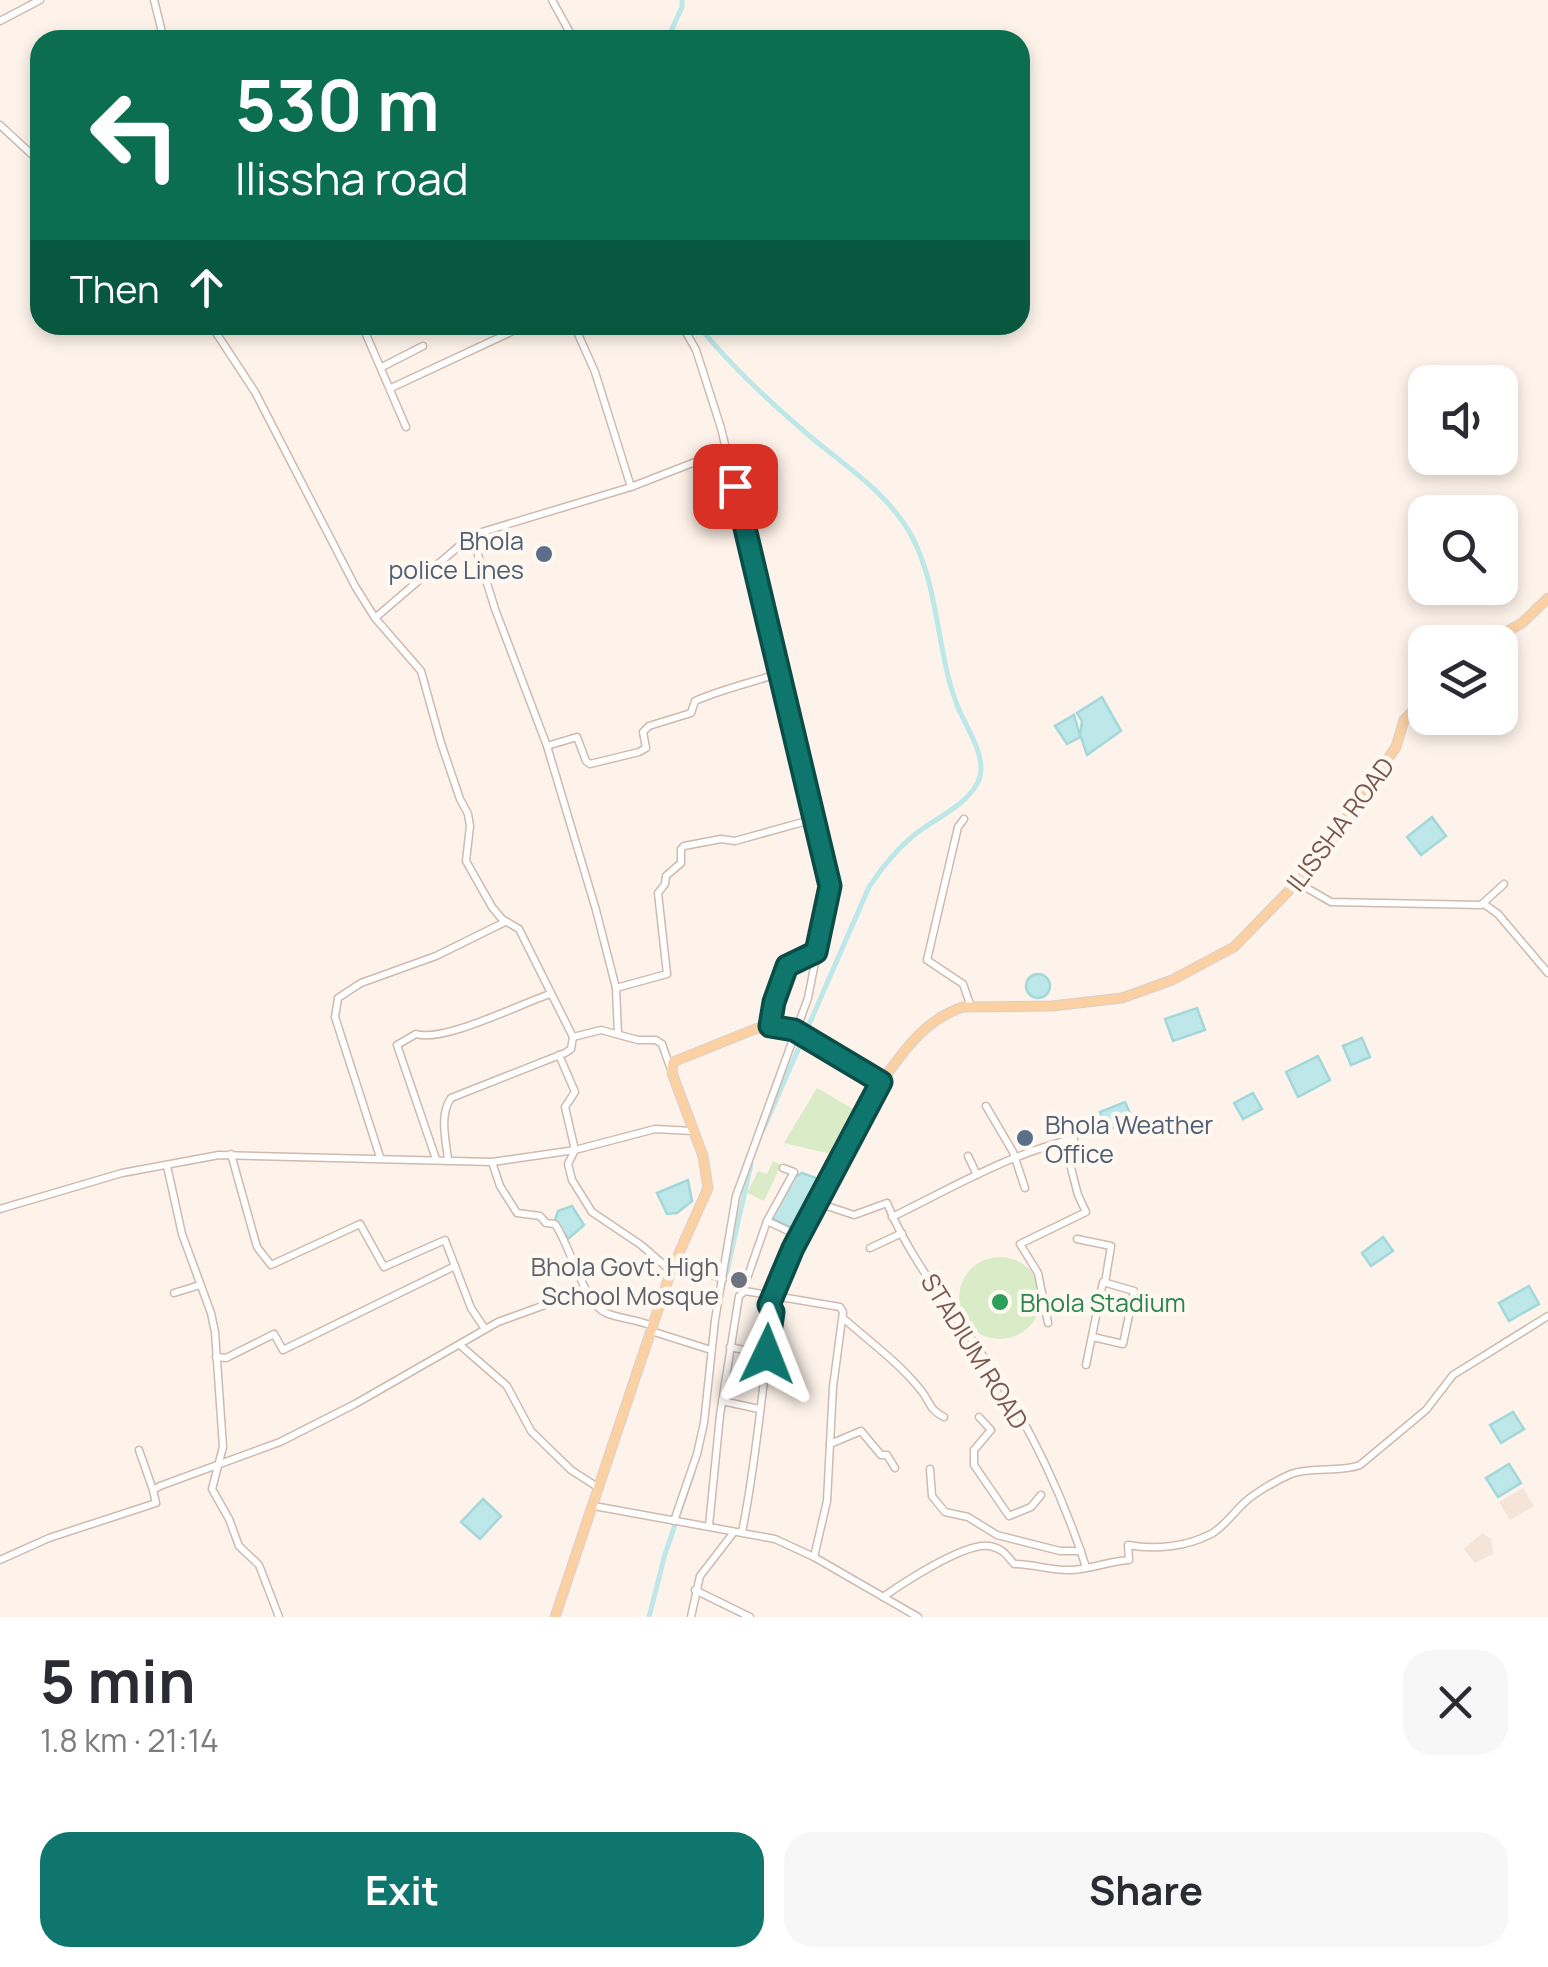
<!DOCTYPE html>
<html lang="en">
<head>
<meta charset="utf-8">
<style>
  body { margin:0; font-family:Manrope,sans-serif; background:#f7f7f7; color:#2b2b33; height:100vh; display:flex; flex-direction:column; font-size:38px; white-space:nowrap }
  * { box-sizing:border-box; margin:0 }
  p { font-size:32px; color:#7c7c81 }
  .icon { flex:none; width:55px; height:55px; fill:none; stroke:currentColor; stroke-width:2; stroke-linecap:round; stroke-linejoin:round }
  .map { position:relative; height:1617px; overflow:hidden }
  .sheet { display:flex; flex-direction:column; background:#fff; flex:1 }
  .sheet>* { flex:none }
  .guide { position:absolute; left:30px; top:30px; width:1000px; height:305px; border-radius:30px; box-shadow:0 5px 15px #0003; background:#0b6e4f; color:#fff; overflow:hidden }
  .tools { position:absolute; left:1408px; top:365px; display:grid; gap:20px }
  .tools a { display:grid; place-items:center; width:110px; height:110px; border-radius:20px; background:#fff; box-shadow:0 5px 15px #0003; font-size:50px }
  .pin { position:absolute; display:grid; place-items:center; width:85px; height:85px; color:#fff; margin:-42px; border-radius:20px; box-shadow:0 5px 15px #0006 }
  .me { position:absolute; width:110px; margin:-55px; rotate:2deg; stroke-linejoin:round; filter:drop-shadow(0 0 8px #0008) }
  .turn { display:flex; align-items:center; gap:35px; height:210px; padding:0 40px; font-size:45px }
  .turn .icon { width:130px; height:130px; stroke-width:2.5 }
  .turn b { display:block; font-size:70px; line-height:85px }
  .then { display:flex; align-items:center; height:95px; padding:0 40px; background:#0003; gap:20px; font-size:38px }
  .round { display:grid; place-items:center; flex:none; width:105px; height:105px; border-radius:30px; background:#f7f7f7 }
  .overview { display:flex; align-items:center; justify-content:space-between; height:170px; padding:0 40px }
  h1 { font-size:60px; font-weight:700; line-height:75px }
  .action { display:flex; gap:20px; margin-top:auto; padding:20px 40px }
  .action a { flex:1; height:115px; border-radius:30px; background:#0f766e; color:#fff; font-size:40px; font-weight:700; line-height:115px; text-align:center }
  .action a+a { background:#f7f7f7; color:#2b2b33 }
  .map>svg:first-child { display:block }
  .residential { fill:#f5e4d8 }
  .green { fill:#daecc7 }
  .water { fill:#bde7e8; stroke:#a3d8da; stroke-width:2.5 }
  .lines { fill:none; stroke-linecap:round; stroke-linejoin:round }
  .canal { stroke:#bde7e8; stroke-width:5 }
  .minor-casing { stroke:#d0b9ae; stroke-width:9 }
  .major-casing { stroke:#d9d0cd; stroke-width:11 }
  .minor { stroke:#fff; stroke-width:6 }
  .major { stroke:#fbd0a3; stroke-width:9 }
  .major-bridge-casing { stroke:#d9d0cd; stroke-width:11; stroke-linecap:butt }
  .major-bridge { stroke:#fbd0a3; stroke-width:9 }
  .route-casing { stroke:#0a4d48; stroke-width:25 }
  .route { stroke:#0f766e; stroke-width:18 }
  .service-dot { fill:#5c6f8a; stroke:#fff8f1; stroke-width:4 }
  .worship-dot { fill:#6b7280; stroke:#fff8f1; stroke-width:4 }
  .leisure-dot { fill:#2e9e5b; stroke:#fff8f1; stroke-width:4 }
  .labels { text-anchor:middle; dominant-baseline:central; stroke-width:9; stroke-linejoin:round; paint-order:stroke }
  .service-label { font-size:25px; fill:#4e5e75; stroke:#fff8f1; text-anchor:end }
  .street-label { font-size:25px; fill:#79574c; stroke:#fff8f1 }
  .worship-label { font-size:25px; fill:#5b616d; stroke:#fff8f1; text-anchor:end }
  .leisure-label { font-size:25px; fill:#27864d; stroke:#fff8f1; text-anchor:start }
</style>
</head>
<body>
<div class="map">
<svg width="1548" height="1617" viewBox="0 0 1548 1617">
  <rect width="100%" height="100%" fill="#fdf3ea"/>
  <!-- residential -->
  <g class="residential">
    <path d="M1523 1488 1534 1506 1510 1520 1499 1502Z"/>
    <path d="M1482 1533 1491 1539 1493 1554 1475 1563 1464 1549Z"/>
  </g>
  <!-- green -->
  <g class="green">
    <path d="M817 1088 855 1110 831 1154 784 1143Z"/>
    <path d="M773 1161 781 1165 764 1201 747 1193 758 1171 767 1174Z"/>
    <circle cx="1000" cy="1298" r="41"/>
  </g>
  <!-- water -->
  <g class="water">
    <path d="M1102 697 1121 731 1087 755 1081 737 1067 744 1055 726 1074 715 1080 736 1082 721 1077 713Z"/>
    <path d="M1432 817 1446 836 1421 855 1407 837Z"/>
    <circle cx="1038" cy="986" r="12"/>
    <path d="M1197 1008 1205 1030 1173 1041 1165 1019Z"/>
    <path d="M1362 1038 1370 1057 1351 1065 1343 1046Z"/>
    <path d="M1318 1056 1330 1080 1298 1097 1286 1072Z"/>
    <path d="M1253 1093 1262 1109 1243 1119 1234 1103Z"/>
    <path d="M1125 1102 1133 1120 1108 1130 1100 1112Z"/>
    <path d="M802 1173 816 1178 823 1191 801 1230 798 1231 771 1218 793 1178Z"/>
    <path d="M688 1180 692 1201 677 1213 667 1214 657 1193Z"/>
    <path d="M572 1206 584 1225 568 1239 555 1220 558 1211Z"/>
    <path d="M1383 1237 1393 1251 1371 1266 1362 1253Z"/>
    <path d="M1529 1286 1539 1304 1509 1321 1499 1303Z"/>
    <path d="M1513 1412 1524 1429 1501 1443 1490 1425Z"/>
    <path d="M1509 1464 1521 1483 1498 1497 1486 1478Z"/>
    <path d="M483 1499 501 1516 480 1539 461 1522Z"/>
  </g>
  <g class="lines">
    <!-- canal -->
    <g class="canal">
      <path d="M667 40 682 7V0"/>
      <path d="M698 325C729 364 773 405 812 438 847 467 887 493 910 533 939 585 936 648 956 702 963 724 990 758 978 782 966 806 934 819 914 835 896 850 882 867 869 887L763 1130"/>
      <path d="M725 1280 751 1164"/>
      <path d="M649 1617 665 1554 693 1473"/>
    </g>
    <defs>
      <g id="minor">
        <path d="M154 0 164 40"/>
        <path d="M552 0 574 40"/>
        <path d="M0 21 40 0"/>
        <path d="M0 125 40 162"/>
        <path d="M211 325 255 392 355 586 375 618 421 671 441 743 460 799 468 814 470 826 466 861 492 907 502 919 519 929 573 1037 601 1030 638 1040H656L662 1044 670 1067"/>
        <path d="M362 325 406 427"/>
        <path d="M574 325 595 372 631 487"/>
        <path d="M382 367 423 346"/>
        <path d="M391 388 526 325"/>
        <path d="M472 535 495 609 547 746 596 910 616 988 618 1034"/>
        <path d="M375 618 472 535 631 487 726 450"/>
        <path d="M547 746 577 737 586 761 590 764 639 752 646 748 643 732 649 726 691 713 695 701C722 689 750 683 777 674"/>
        <path d="M964 819 958 827 927 960 963 984 971 1007"/>
        <path d="M1298 883 1331 902 1481 905 1504 884"/>
        <path d="M1484 904 1498 914 1548 973"/>
        <path d="M616 988 667 974 658 893 665 884 666 876 681 863V849L684 846 721 839 735 841 814 819"/>
        <path d="M770 1026 774 1002 787 966 814 953"/>
        <path d="M559 1055 575 1092 565 1107 575 1150 568 1164 572 1180 592 1212 641 1245 671 1271"/>
        <path d="M986 1106 1013 1152 1025 1188"/>
        <path d="M231 1154 257 1247 271 1265 360 1224 384 1267 445 1240 471 1308 485 1329"/>
        <path d="M968 1156 977 1175"/>
        <path d="M380 1157 335 1017 338 998 361 983 436 956 505 922"/>
        <path d="M436 1159 397 1045 416 1034C443 1043 520 1004 550 994"/>
        <path d="M448 1160C446 1140 439 1115 451 1098L565 1053 571 1049 573 1037"/>
        <path d="M492 1162 500 1186 517 1213 540 1216 546 1223 555 1224C571 1247 583 1302 606 1313 620 1319 637 1319 652 1326"/>
        <path d="M167 1166 182 1234 211 1313 215 1332 223 1447 212 1489 229 1519 239 1546 259 1565 279 1617"/>
        <path d="M783 1168 794 1172 767 1221 799 1236"/>
        <path d="M818 1203 854 1215 887 1203C909 1258 948 1305 981 1353 1026 1418 1062 1493 1086 1567"/>
        <path d="M0 1209 122 1173 219 1155 492 1162 575 1150 655 1129 693 1131"/>
        <path d="M892 1217C950 1189 1010 1153 1074 1139"/>
        <path d="M1077 1239 1111 1246 1105 1283"/>
        <path d="M870 1248 902 1233"/>
        <path d="M676 1261 723 1279"/>
        <path d="M744 1287 767 1221"/>
        <path d="M174 1293 200 1285"/>
        <path d="M843 1318C870 1342 901 1364 923 1393 930 1403 931 1411 944 1417"/>
        <path d="M1048 1323 1038 1273 1020 1244 1086 1212 1078 1195 1064 1141"/>
        <path d="M651 1331 711 1350"/>
        <path d="M460 1345 507 1386 531 1431 571 1470 599 1488"/>
        <path d="M730 1347 767 1355"/>
        <path d="M216 1357 226 1358 274 1334 283 1350 455 1266"/>
        <path d="M1086 1365 1103 1282 1134 1291 1123 1344 1093 1337"/>
        <path d="M722 1401 759 1409"/>
        <path d="M979 1417 991 1430 974 1450V1465L1009 1516 1031 1507 1041 1495"/>
        <path d="M830 1444 861 1431 881 1455H887L895 1468"/>
        <path d="M139 1450 153 1490"/>
        <path d="M930 1469 932 1496 945 1512 968 1517 997 1535 1060 1551H1081"/>
        <path d="M594 1506 775 1539 814 1557 918 1617"/>
        <path d="M674 1521 697 1454 704 1423 715 1320 736 1196 808 998 830 886 721 428 696 350 682 325"/>
        <path d="M709 1526 720 1415 739 1296 745 1291 840 1307 843 1312 833 1387 827 1501 814 1557"/>
        <path d="M742 1532C757 1459 762 1385 773 1312L769 1305 793 1248 881 1082"/>
        <path d="M0 1560 49 1538 156 1503 153 1490 160 1486 280 1442 355 1404 498 1322 586 1290"/>
        <path d="M695 1590 750 1617"/>
        <path d="M883 1597C903 1583 965 1542 989 1546 1002 1548 1007 1555 1014 1564 1035 1564 1051 1571 1072 1570 1091 1569 1110 1561 1129 1560L1128 1545C1155 1550 1186 1547 1211 1534 1224 1527 1234 1512 1245 1502 1256 1492 1277 1480 1291 1474 1314 1466 1339 1473 1360 1465L1426 1410 1453 1375 1548 1316"/>
        <path d="M691 1617 700 1576 734 1532"/>
      </g>
      <g id="major">
        <path d="M1488 642 1522 623 1548 598"/>
        <path d="M817 1045 881 1082C905 1050 924 1020 963 1007L1052 1006 1122 998 1172 980 1234 947 1315 864 1396 747 1404 720 1425 698"/>
        <path d="M555 1617 671 1271 708 1188 703 1156 672 1073 673 1062 755 1029 770 1026 794 1031"/>
      </g>
    </defs>
    <!-- minor casing -->
    <use href="#minor" class="minor-casing"/>
    <!-- major casing -->
    <use href="#major" class="major-casing"/>
    <!-- minor -->
    <use href="#minor" class="minor"/>
    <!-- major -->
    <use href="#major" class="major"/>
    <defs>
      <path id="major-bridge" d="M794 1031 817 1045"/>
    </defs>
    <!-- major-bridge casing -->
    <use href="#major-bridge" class="major-bridge-casing"/>
    <!-- major-bridge -->
    <use href="#major-bridge" class="major-bridge"/>
  </g>
  <g class="lines">
    <defs>
      <path id="route" d="M735 486 830 886 816 952 787 966 774 1002 770 1026 794 1030 881 1082 793 1248 769 1305 773 1312 767 1354"/>
    </defs>
    <!-- route casing -->
    <use href="#route" class="route-casing"/>
    <!-- route -->
    <use href="#route" class="route"/>
  </g>
  <!-- markers -->
  <g class="service-dot">
    <circle cx="544" cy="554" r="10"/>
    <circle cx="1025" cy="1138" r="10"/>
  </g>
  <circle class="worship-dot" cx="739" cy="1280" r="10"/>
  <circle class="leisure-dot" cx="1000" cy="1302" r="10"/>
  <g class="labels">
    <!-- service labels -->
    <g class="service-label">
      <text x="524" y="540">Bhola<tspan x="524" dy="29">police Lines</tspan></text>
      <text x="1045" y="1124" text-anchor="start">Bhola Weather<tspan x="1045" dy="29">Office</tspan></text>
    </g>
    <!-- street labels -->
    <g class="street-label">
      <text transform="translate(1340 824) rotate(-53)">ILISSHA ROAD</text>
      <text transform="translate(975 1351) rotate(58)">STADIUM ROAD</text>
    </g>
    <!-- worship labels -->
    <g class="worship-label">
      <text x="719" y="1266">Bhola Govt. High<tspan x="719" dy="29">School Mosque</tspan></text>
    </g>
    <!-- leisure labels -->
    <g class="leisure-label">
      <text x="1020" y="1302">Bhola Stadium</text>
    </g>
  </g>
</svg>
<div class="tools">
<a><svg class="icon" aria-label="sound" viewBox="0 0 24 24"><path d="M4 9h4l5-4v14l-5-4H4zM17 9q2 3 0 6"/></svg></a>
<a><svg class="icon" aria-label="search" viewBox="0 0 24 24"><circle cx="10" cy="10" r="6"/><path d="M15 15l6 6"/></svg></a>
<a><svg class="icon" aria-label="layers" viewBox="0 0 24 24"><path d="M12 4l9 5-9 5-9-5zM3 14l9 5 9-5"/></svg></a>
</div>
<div class="pin" style="left:735px;top:486px;background:#d93025"><svg class="icon" aria-label="arrive" viewBox="0 0 24 24"><path d="M6 21V4h12l-3 4 3 4H6"/></svg></div>
<svg class="me" style="left:767px;top:1354px" viewBox="-20 -20 40 40"><path d="M0-17L14 15 0 8-14 15z" fill="#0f766e" stroke="#fff" stroke-width="4"/></svg>
<div class="guide">
<div class="turn"><svg class="icon" aria-label="left" viewBox="0 0 24 24"><path d="M17 20v-9H6M10 6l-5 5 5 5"/></svg><div><b>530 m</b>Ilissha road</div></div>
<div class="then">Then<svg class="icon" aria-label="ahead" viewBox="0 0 24 24"><path d="M12 20V5M6 11l6-6 6 6"/></svg></div>
</div>
</div>
<section class="sheet">
<div class="overview"><div><h1>5 min</h1><p>1.8 km · 21:14</p></div><a class="round"><svg class="icon" aria-label="close" viewBox="0 0 24 24"><path d="M6 6l12 12M18 6L6 18"/></svg></a></div>
<div class="action"><a>Exit</a><a>Share</a></div>
</section>
</body>
</html>
